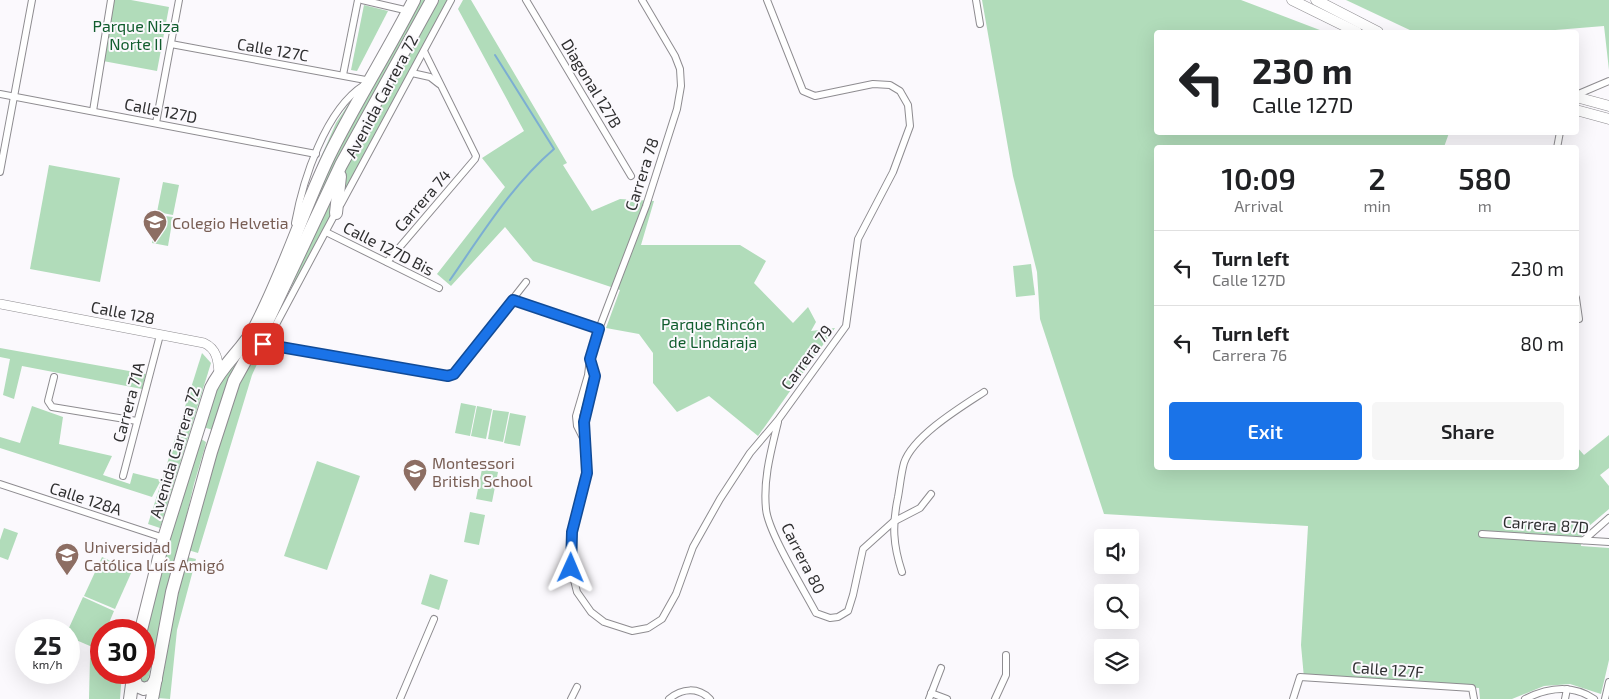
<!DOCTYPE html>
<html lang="en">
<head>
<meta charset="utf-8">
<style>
  body { margin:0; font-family:"Exo 2",sans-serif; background:#f6f6f6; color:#202124; height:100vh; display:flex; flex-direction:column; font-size:19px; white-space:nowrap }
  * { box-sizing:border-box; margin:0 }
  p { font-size:16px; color:#757577 }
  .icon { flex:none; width:28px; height:28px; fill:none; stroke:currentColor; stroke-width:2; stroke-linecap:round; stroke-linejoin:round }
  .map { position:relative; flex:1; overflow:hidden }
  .drawer { position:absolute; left:1154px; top:145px; width:425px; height:325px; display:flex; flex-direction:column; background:#fff; border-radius:5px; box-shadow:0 5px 20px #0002 }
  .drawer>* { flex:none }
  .hud { position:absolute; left:1154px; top:30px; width:425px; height:105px; border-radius:5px; box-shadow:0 5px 20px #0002; background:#fff; color:#202124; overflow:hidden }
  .controls { position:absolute; left:1094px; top:529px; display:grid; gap:10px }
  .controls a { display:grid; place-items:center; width:45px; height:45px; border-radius:5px; background:#fff; box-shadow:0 5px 20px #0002; font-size:25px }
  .speed { position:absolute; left:15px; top:619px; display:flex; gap:10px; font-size:25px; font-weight:700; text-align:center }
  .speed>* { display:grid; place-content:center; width:65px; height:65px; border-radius:50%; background:#fff; box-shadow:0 5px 20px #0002; line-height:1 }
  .speed small { font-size:12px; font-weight:400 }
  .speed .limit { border:8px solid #d22; background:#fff; color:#111 }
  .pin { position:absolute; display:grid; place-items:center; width:42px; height:42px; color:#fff; margin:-21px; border-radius:10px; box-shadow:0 2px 8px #0006 }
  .me { position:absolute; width:55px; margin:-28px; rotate:1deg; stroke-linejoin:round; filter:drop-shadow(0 0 4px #0008) }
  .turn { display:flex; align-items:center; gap:18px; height:105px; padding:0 15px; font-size:22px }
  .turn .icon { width:65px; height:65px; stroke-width:2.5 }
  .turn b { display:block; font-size:35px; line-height:42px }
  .eta { display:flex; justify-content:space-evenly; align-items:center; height:85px; text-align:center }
  .eta b { font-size:30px; font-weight:600; line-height:35px }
  .primary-button { display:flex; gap:10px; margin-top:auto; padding:10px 15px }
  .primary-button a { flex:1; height:58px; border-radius:5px; background:#1a73e8; color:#fff; font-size:20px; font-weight:600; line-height:58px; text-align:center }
  .primary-button a+a { background:#f6f6f6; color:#202124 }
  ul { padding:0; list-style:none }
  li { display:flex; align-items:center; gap:15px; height:75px; padding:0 15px; border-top:1px solid #e0e0e0 }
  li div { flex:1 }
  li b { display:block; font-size:19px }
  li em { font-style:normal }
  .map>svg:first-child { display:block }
  .green { fill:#b1dcba }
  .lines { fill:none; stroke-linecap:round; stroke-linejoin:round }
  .stream { stroke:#7caed2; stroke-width:2 }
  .street-casing { stroke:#8e8c90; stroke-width:8 }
  .secondary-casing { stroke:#8e8c90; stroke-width:10 }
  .primary-casing { stroke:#8e8c90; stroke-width:11 }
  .highway-casing { stroke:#8e8c90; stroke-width:14 }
  .street { stroke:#fff; stroke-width:6 }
  .secondary { stroke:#fff; stroke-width:9 }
  .primary { stroke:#fff; stroke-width:10 }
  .highway { stroke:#fff; stroke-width:12 }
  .route-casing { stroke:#114b97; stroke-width:12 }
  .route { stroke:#1a73e8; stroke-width:9 }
  .labels { text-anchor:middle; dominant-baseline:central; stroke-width:4; stroke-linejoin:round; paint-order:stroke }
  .park-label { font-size:16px; fill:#115d2e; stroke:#fbf9fd }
  .street-label { font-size:16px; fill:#2f2f30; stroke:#fbf9fd }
  .education-label { font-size:16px; fill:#785e54; stroke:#fbf9fd; text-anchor:start }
</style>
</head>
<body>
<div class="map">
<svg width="1609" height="699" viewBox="0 0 1609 699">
  <rect width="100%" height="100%" fill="#fbf9fd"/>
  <!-- green -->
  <g class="green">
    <path d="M114 0H131L169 7 157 71 103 61Z"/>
    <path d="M420 0H428L293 254 333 158Z"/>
    <path d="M439 0H449L341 197 344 168Z"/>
    <path d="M463 0H471L567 163 563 165 592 211 620 199 654 201 641 245H740L766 261 754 283 793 323 808 307 816 322 811 331 835 328 758 436 709 396 677 412 653 383V353L639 334 606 328 620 290 533 261 505 227 451 286 437 274 505 187 482 158 524 131 458 9Z"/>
    <path d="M982 0H1241L1325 32H1156V132L1449 133 1444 147 1156 148V468H1576V446L1584 455 1609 435V468L1600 475 1609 486V509L1582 532 1581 546 1609 548V660L1601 694 1570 684 1544 686 1512 699H1480L1479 688 1304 678 1301 645 1308 526 1104 514 1040 319 1037 272 1013 176Z"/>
    <path d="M1346 0H1609V70L1604 26 1531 32H1414Z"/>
    <path d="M364 5 388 11 357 71 351 70Z"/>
    <path d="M352 99 321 162 317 166 336 123Z"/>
    <path d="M49 165 120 178 100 282 30 269Z"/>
    <path d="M163 182 179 185 173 215 157 212Z"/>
    <path d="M331 192 334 212 289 293Z"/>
    <path d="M157 215 173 217 168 246 152 243Z"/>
    <path d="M1031 264 1035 295 1016 297 1013 266Z"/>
    <path d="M249 343 213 430 203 427 220 381Z"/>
    <path d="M0 348 146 374 142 389 22 366 14 399 3 395 10 359 0 357Z"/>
    <path d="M202 353 211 363 160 528 148 524Z"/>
    <path d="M250 360 258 362 252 375 198 553 188 550 236 389Z"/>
    <path d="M461 403 476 406 470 436 455 433Z"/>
    <path d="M32 406 63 417 59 444 112 456 103 475 130 484 133 473 161 480 152 497 0 448V437L20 443Z"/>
    <path d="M477 406 492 409 486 439 471 436Z"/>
    <path d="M493 410 509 412 503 442 488 439Z"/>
    <path d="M510 413 526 416 520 446 504 443Z"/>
    <path d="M201 439 206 442 205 447 194 484 147 684 140 681 141 673 144 672C144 593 178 514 201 439Z"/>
    <path d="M317 461 360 476 327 570 284 556Z"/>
    <path d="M482 469 498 472 492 502 476 499Z"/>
    <path d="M470 512 485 515 479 545 464 542Z"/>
    <path d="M4 528 18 533 8 560 0 557V540Z"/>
    <path d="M102 557 132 571 115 609 84 596Z"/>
    <path d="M187 557 196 559 177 630 170 699 157 698 159 674Z"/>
    <path d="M430 574 448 580 439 610 421 604Z"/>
    <path d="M83 597 114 611 106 630H101V639L97 649 69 637 68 630Z"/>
    <path d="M90 658 101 662V672L122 673 120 699H89Z"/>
  </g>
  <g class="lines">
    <!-- stream -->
    <path class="stream" d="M450 280C482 234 511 186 554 149L495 55"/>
    <defs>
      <g id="street">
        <path d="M362 0 409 11"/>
        <path d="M526 0 631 176"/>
        <path d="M976 0 980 24"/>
        <path d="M171 44 371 81"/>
        <path d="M412 73 430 77 439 84"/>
        <path d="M343 75 358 0"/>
        <path d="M0 94 316 154"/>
        <path d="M1576 95 1609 81"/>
        <path d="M93 111 111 0"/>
        <path d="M156 123 179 0"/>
        <path d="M1557 148 1560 132"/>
        <path d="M0 172 32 0"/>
        <path d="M341 204 451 0"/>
        <path d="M295 223C303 180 325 110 364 85"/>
        <path d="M326 232 439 288"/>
        <path d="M387 262 475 159 476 156 424 51"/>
        <path d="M1576 298 1579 319"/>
        <path d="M513 300 599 329"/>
        <path d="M263 344 448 376 454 374 526 282"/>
        <path d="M254 352 273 330 336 212"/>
        <path d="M590 359 595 376 584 422 587 473 573 532 571 568 577 592 591 612 604 622 632 631 648 628 662 619 676 594 693 547 720 499 750 453 778 420 846 326 858 239 893 172 910 126 908 105 900 91 890 85 873 84 815 96 803 91 767 0"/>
        <path d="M54 377 48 401 52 407 137 421"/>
        <path d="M778 422C771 451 763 479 766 509 768 532 804 590 816 613L830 618 838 617 848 611 853 595 863 549 893 522 920 508 931 494"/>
        <path d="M583 438 577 426 576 416 588 375 590 359 599 329 646 206 677 109 681 86 680 69 675 56 642 0"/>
        <path d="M123 476 160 335"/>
        <path d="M0 484 164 538"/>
        <path d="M1482 534 1609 542"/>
        <path d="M1584 540 1609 518"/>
        <path d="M902 572C893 545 892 525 898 497 900 486 901 474 904 463 913 436 961 407 984 392"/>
        <path d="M931 693 947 699"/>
        <path d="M400 699 434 619"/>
        <path d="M571 699 577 687"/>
        <path d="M669 699C682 688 698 687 710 699"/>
        <path d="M929 699 941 668"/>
        <path d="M995 699 1006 675V655"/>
        <path d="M1293 699 1300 677 1472 688 1474 699"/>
        <path d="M1525 699C1547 688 1572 684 1594 699"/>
        <path d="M1565 699 1567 689"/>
        <path d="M1605 699 1609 682"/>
      </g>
      <path id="secondary" d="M0 304 204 343C217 349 218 360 219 373"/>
      <g id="primary">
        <path d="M1292 0 1357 32"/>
        <path d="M1316 0 1378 32"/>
        <path d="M1576 97 1609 106"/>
        <path d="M1576 110 1609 119"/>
      </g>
      <g id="highway">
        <path d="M336 213 340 176"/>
        <path d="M141 630 164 538 211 388C222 365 243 349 255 327 284 272 302 212 329 156 355 103 387 53 414 0"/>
        <path d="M133 676 137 686 144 689 152 686 156 679"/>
        <path d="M130 699 133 677"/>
        <path d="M152 699 172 592 211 452 234 381 268 320 341 165 432 0"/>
      </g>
    </defs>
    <!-- street casing -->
    <use href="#street" class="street-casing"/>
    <!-- secondary casing -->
    <use href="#secondary" class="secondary-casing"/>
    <!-- primary casing -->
    <use href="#primary" class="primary-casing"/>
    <!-- highway casing -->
    <use href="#highway" class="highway-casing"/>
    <!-- street -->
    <use href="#street" class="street"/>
    <!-- secondary -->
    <use href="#secondary" class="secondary"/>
    <!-- primary -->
    <use href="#primary" class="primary"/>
    <!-- highway -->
    <use href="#highway" class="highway"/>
  </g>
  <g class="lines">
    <defs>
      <path id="route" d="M263 344 448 376 454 374 513 300 599 329 590 359 595 376 584 422 587 473 572 532 571 568"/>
    </defs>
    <!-- route casing -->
    <use href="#route" class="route-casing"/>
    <!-- route -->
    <use href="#route" class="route"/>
  </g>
  <!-- icons -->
  <defs>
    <symbol id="school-pin" viewBox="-11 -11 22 30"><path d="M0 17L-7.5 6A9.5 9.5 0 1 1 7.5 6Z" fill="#8d6e63" stroke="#fbf9fd"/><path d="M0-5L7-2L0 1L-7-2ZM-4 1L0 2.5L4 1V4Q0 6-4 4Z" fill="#fff"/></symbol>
    <symbol id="university-pin" viewBox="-11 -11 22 30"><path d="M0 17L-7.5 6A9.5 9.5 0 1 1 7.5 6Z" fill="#8d6e63" stroke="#fbf9fd"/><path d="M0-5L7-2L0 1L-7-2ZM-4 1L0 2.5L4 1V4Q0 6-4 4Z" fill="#fff"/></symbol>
  </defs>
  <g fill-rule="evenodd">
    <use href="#school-pin" x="141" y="208" width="28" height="38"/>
    <use href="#school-pin" x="401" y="457" width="28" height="38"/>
    <use href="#university-pin" x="53" y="541" width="28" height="38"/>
  </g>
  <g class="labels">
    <!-- park labels -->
    <g class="park-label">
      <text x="136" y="25">Parque Niza<tspan x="136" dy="18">Norte II</tspan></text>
      <text x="713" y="323">Parque Rincón<tspan x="713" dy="18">de Lindaraja</tspan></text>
    </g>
    <!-- street labels -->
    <g class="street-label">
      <text transform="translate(273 49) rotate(10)">Calle 127C</text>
      <text transform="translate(592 83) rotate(59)">Diagonal 127B</text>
      <text transform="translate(381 96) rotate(-62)">Avenida Carrera 72</text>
      <text transform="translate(161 110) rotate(11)">Calle 127D</text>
      <text transform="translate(641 174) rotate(-72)">Carrera 78</text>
      <text transform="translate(422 200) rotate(-49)">Carrera 74</text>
      <text transform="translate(389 248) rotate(27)">Calle 127D Bis</text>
      <text transform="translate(123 312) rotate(11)">Calle 128</text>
      <text transform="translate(806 357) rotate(-54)">Carrera 79</text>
      <text transform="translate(128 402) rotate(-75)">Carrera 71A</text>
      <text transform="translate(174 452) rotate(-73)">Avenida Carrera 72</text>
      <text transform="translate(86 498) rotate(18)">Calle 128A</text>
      <text transform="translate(1546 524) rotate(4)">Carrera 87D</text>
      <text transform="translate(804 558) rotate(63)">Carrera 80</text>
      <text transform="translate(1388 669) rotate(4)">Calle 127F</text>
    </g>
    <!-- education labels -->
    <g class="education-label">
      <text x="172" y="222">Colegio Helvetia</text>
      <text x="432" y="462">Montessori<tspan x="432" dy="18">British School</tspan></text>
      <text x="84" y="546">Universidad<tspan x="84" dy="18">Católica Luís Amigó</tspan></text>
    </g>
  </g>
</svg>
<div class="controls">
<a><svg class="icon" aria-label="sound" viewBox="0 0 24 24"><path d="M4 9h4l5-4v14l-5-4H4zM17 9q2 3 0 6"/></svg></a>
<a><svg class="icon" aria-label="search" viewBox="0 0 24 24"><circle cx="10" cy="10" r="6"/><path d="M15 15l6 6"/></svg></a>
<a><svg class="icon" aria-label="layers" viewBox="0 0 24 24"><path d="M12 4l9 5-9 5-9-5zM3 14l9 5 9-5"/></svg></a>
</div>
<div class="speed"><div>25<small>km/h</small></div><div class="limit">30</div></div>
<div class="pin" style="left:263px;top:344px;background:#d93025"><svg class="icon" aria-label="arrive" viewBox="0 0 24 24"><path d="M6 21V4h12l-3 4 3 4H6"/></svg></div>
<svg class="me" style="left:571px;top:568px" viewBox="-20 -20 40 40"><path d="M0-17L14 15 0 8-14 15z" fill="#1a73e8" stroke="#fff" stroke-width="4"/></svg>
<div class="hud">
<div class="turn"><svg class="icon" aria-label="left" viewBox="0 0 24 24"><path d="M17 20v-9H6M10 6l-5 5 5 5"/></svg><div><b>230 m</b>Calle 127D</div></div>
</div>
<section class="drawer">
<div class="eta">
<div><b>10:09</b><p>Arrival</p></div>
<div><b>2</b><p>min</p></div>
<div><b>580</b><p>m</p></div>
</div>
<ul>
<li><svg class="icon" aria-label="left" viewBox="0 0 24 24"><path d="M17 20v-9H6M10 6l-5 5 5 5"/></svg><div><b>Turn left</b><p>Calle 127D</p></div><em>230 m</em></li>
<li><svg class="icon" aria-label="left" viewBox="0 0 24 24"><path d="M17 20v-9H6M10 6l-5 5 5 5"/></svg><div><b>Turn left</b><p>Carrera 76</p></div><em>80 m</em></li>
</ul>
<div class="primary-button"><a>Exit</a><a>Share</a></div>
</section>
</div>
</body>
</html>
